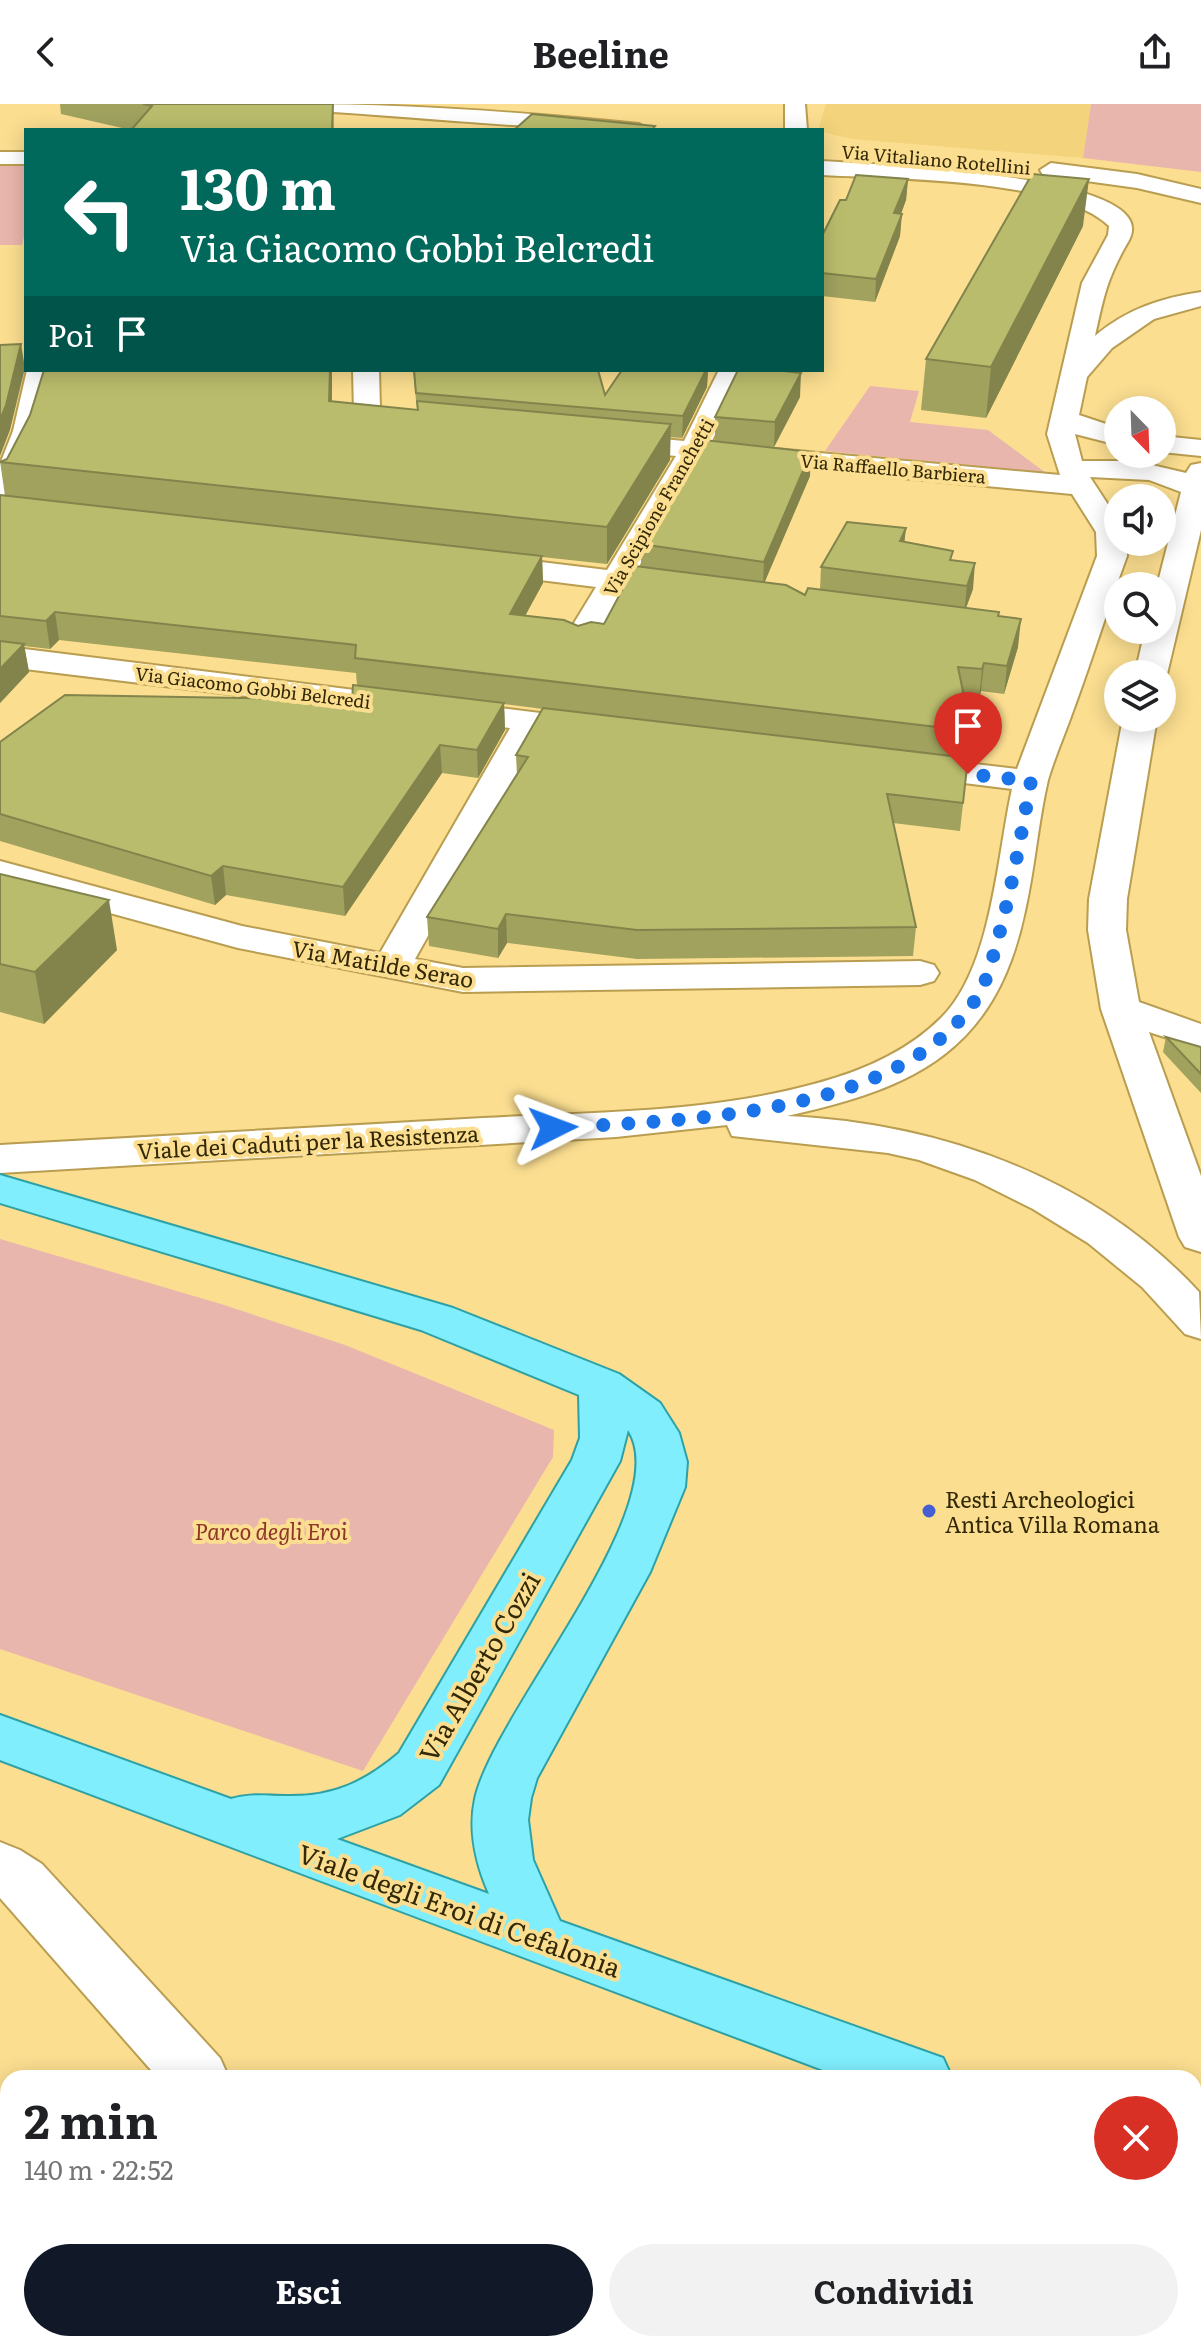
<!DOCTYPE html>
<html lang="it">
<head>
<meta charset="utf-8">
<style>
  body { margin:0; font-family:Literata,serif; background:#f2f2f2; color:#202124; height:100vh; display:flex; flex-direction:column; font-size:30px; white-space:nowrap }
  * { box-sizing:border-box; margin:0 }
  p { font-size:26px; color:#757577 }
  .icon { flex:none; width:44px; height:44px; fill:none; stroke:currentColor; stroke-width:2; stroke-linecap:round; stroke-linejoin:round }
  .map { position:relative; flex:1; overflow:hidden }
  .side { position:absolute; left:0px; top:1966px; width:1202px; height:282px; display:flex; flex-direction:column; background:#fff; border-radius:24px 24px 0 0; box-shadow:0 4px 20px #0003 }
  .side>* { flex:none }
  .hud { position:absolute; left:24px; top:24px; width:800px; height:244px; border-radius:0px; box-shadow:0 4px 20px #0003; background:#00695c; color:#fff; overflow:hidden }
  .needle { width:52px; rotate:157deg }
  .buttons { position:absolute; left:1104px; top:292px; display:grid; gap:16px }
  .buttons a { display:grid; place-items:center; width:72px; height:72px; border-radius:50%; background:#fff; box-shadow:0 4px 20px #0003; font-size:40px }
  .pin { position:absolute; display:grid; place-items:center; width:68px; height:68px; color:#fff; margin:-82px -34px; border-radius:50% 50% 50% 0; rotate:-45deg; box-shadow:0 0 8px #0007 }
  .pin .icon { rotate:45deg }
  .me { position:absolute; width:88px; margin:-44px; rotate:87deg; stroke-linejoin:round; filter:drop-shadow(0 0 6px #0008) }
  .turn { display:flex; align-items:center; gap:28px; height:168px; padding:0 24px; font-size:36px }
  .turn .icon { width:104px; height:104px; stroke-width:2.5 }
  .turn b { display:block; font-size:56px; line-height:68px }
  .then { display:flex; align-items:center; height:76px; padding:0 24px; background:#0003; gap:16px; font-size:30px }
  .round { display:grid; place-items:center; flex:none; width:84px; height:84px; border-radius:42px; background:#f2f2f2 }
  .headline { display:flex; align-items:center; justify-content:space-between; height:136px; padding:0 24px }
  h1 { font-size:48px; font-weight:700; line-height:60px }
  .cta { display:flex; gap:16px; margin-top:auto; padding:16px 24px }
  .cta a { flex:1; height:92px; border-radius:48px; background:#111827; color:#fff; font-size:32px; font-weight:700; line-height:92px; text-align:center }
  .cta a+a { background:#f2f2f2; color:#202124 }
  header { display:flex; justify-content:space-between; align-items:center; height:104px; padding:0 24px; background:#fff; font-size:36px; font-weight:700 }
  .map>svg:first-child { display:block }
  .built { fill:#f3d47c }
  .green { fill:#e9b6ad }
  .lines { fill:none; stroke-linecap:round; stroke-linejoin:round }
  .minor-casing { stroke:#b99d50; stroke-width:4 }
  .major-casing { stroke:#2ea1a5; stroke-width:4 }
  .minor { fill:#fff; fill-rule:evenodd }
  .major { fill:#80eefd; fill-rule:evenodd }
  .wall { fill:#a0a25e }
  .shaded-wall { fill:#82844c }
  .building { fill:#babc6d; stroke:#82844c; stroke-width:2 }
  .route { stroke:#1a73e8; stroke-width:14; stroke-dasharray:0 25.2 }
  .poi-dot { fill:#455ed2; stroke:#fbde90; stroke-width:3 }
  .labels { text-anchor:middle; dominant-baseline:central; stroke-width:8; stroke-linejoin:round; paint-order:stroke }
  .far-street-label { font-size:18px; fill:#332806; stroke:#fbde90 }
  .street-label { font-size:22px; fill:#332806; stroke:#fbde90 }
  .poi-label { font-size:22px; fill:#332806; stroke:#fbde90; text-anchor:start }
  .park-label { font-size:22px; font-style:italic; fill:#8e3428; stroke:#fbde90 }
  .near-street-label { font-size:26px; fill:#332806; stroke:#fbde90 }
</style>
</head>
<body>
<header><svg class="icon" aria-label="back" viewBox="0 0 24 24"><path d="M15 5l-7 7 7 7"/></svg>Beeline<svg class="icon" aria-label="share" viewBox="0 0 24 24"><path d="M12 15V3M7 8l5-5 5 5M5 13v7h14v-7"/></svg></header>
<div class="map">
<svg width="1201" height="2247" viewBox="0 0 1201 2247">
  <rect width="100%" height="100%" fill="#fbde90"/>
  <!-- built -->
  <path class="built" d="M826 0H1091L1083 54 852 35 822 28 818 26Z"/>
  <!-- green -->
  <g class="green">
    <path d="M1091 0H1201V68L1083 54Z"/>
    <path d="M0 62H26V124L22 141H0Z"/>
    <path d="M870 282 919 287 910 318 988 326 1046 369 825 347Z"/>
    <path d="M0 1135 221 1200 345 1241 554 1326 553 1353 363 1667 0 1545Z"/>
  </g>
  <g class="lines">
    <defs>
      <g id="minor">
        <path d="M294 0C412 0 521 8 639 20L650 26C534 26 419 13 304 6Z"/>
        <path d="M785 0H805L807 26H785Z"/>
        <rect x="0" y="48" width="26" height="12"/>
        <path d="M822 57C868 60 1127 69 1132 123 1133 131 1128 138 1124 145 1106 178 1103 196 1095 232 1127 205 1161 194 1201 188V202L1154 215 1112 244 1087 273 1079 311 1118 324V341L1075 330 1082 357H1135L1186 369 1191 361 1201 359V426L1167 570 1162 577V570H1135L1145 526H1162V482H1157L1181 388 1149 376 1090 373 1118 416V438H1126L1127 452C1108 503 1092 556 1073 607 1065 630 1055 652 1048 676 1038 718 1035 764 1025 807 996 946 916 984 787 1012 939 1019 1093 1073 1199 1188L1201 1235 1185 1230 1142 1183 1088 1139 1033 1105 975 1076 919 1056 888 1049 732 1032 727 1021 616 1033 0 1069V1041C161 1032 322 1023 483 1014 592 1008 708 1009 814 980 860 968 907 948 941 914 992 864 997 752 1012 685L908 672 896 669 891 662 896 655 908 652 1017 665 1097 452 1096 428 1072 390 702 355 635 469 696 478 700 484 696 490 685 493 625 486 590 544 579 547 568 544 563 537 596 483 483 469 472 466 468 460 472 454 483 451 607 466 676 352 611 346 601 344 597 338 601 332 611 330 684 337 719 266H745L711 339 1060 371 1047 330 1082 179 1108 131 1109 122C1060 74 892 75 822 71Z"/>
        <path d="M1051 59 1137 70 1201 85V99L1137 84 1043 71 1040 66Z"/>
        <path d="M27 266H53C46 311 36 351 10 389L0 392V360L13 327Z"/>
        <path d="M353 266H379L380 305 389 310 425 315 429 321 425 327C404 332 366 328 354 309Z"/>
        <path d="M1162 332 1201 336V352L1162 348Z"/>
        <path d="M0 542 605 617 610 624 605 631 593 634 542 628 415 855 463 864 920 857 934 861 939 869 934 877 920 881 463 888 238 844 0 779V757L242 822 380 849 510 624 0 562Z"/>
        <path d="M1123 614H1157L1127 795 1126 826 1139 898 1201 920V945L1149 928 1201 1072V1148L1185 1143 1179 1133 1101 905 1088 826 1089 795Z"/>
        <path d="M0 1738 20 1746 42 1760 220 1954 229 1974H158L0 1794Z"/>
        <path d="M363 2240H433L436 2247H366Z"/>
      </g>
      <g id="major">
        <path d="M0 1071 453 1204 619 1270 660 1299 679 1329 687 1358 685 1383 650 1468 537 1674 531 1694 528 1716 533 1756 560 1817 943 1954 952 1974H844L0 1656V1611L231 1695C250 1689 267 1692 287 1692 333 1693 365 1678 399 1649L572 1356 580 1334 579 1291 421 1226 0 1099ZM628 1326C678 1402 493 1610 475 1695 468 1728 476 1760 489 1790L337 1735 400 1711 439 1681 620 1357Z"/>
        <path d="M1194 2043 1201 2045V2106L1194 2104Z"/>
      </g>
    </defs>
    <!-- minor casing -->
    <use href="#minor" class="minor-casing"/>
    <!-- major casing -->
    <use href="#major" class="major-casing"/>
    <!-- minor -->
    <use href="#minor" class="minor"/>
    <!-- major -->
    <use href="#major" class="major"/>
  </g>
  <!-- wall -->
  <g class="wall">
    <path d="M60 0H333L334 26H131L61 10Z"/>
    <path d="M908 75 906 96 901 110 900 132 875 198 822 192V132L846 96Z"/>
    <path d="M1083 122 986 314 921 306 926 255Z"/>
    <path d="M44 266H332V297L417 306 413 266H598L605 291 622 266H708L707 283 682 334 670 333V356L607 460 542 453 543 479 525 511 578 522 604 520 641 463V440L715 337V313L800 293 774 343 719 338 810 372 764 479 805 491 820 486 821 463 906 424 904 438 953 456 973 485 966 504 998 512 1018 543 1004 590 981 587 979 594 964 592 971 627 960 727 893 719 916 823 913 852 637 855 507 839 498 854 429 842 427 813 517 671 516 651 543 605 504 600 505 626 478 674 442 669 345 812 226 791 215 801 0 737V638L352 596 357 581 356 569 59 536 50 545 24 542 29 568 0 599V391L5 392 0 357 7 355 30 311Z"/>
    <path d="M0 770 117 846 44 920 0 908Z"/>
    <path d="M1166 933 1201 943V989L1163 948Z"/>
  </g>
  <!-- shaded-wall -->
  <g class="shaded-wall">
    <path d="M908 75 906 96 893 131 894 109Z"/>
    <path d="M1089 75 1083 122 986 314 991 263Z"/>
    <path d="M902 110 900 132 875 198 876 175Z"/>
    <path d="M21 240 25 264 10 326 0 352V316Z"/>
    <path d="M330 266H332V331L329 297Z"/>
    <path d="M706 266H708L707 283 682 334 683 312Z"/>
    <path d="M801 269 800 293 774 343 775 318Z"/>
    <path d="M671 320 670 356 607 460V423Z"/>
    <path d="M811 348 810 372 763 482 764 458Z"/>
    <path d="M906 424 903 450 900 437Z"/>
    <path d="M542 452 543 479 511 538 510 510Z"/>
    <path d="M975 459 973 485 964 509 967 482Z"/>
    <path d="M55 508 59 536 50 545 46 517Z"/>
    <path d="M1021 515 1018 543 1004 590 1007 562Z"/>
    <path d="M24 540 29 568 0 599V565Z"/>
    <path d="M984 559 981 587 979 594 982 565Z"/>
    <path d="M504 599 505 626 478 674 477 646Z"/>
    <path d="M440 641 442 669 345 812 343 783Z"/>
    <path d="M223 762 226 791 215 801 211 772Z"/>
    <path d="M109 796 117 846 44 920 35 868Z"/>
    <path d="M506 810 507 839 498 854V825Z"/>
  </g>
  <!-- building -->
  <g class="building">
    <path d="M143 0H333L332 26H131L152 2Z"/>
    <path d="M532 10 655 22 652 26H514Z"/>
    <path d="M1032 70 1089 75 991 263 926 255Z"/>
    <path d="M856 71 908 75 894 109 902 110 876 175 822 169V132L840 96H846Z"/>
    <path d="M21 240 6 301 0 316V241Z"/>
    <path d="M44 266H330L329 297 418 306 417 297 671 320 607 423 0 358 7 355 30 311Z"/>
    <path d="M414 266H598L605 291 622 266H706L683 312 416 289Z"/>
    <path d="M738 266H775L801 269 775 318 715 313Z"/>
    <path d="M704 336 811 348 764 458 641 440Z"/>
    <path d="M0 391 542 452 510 510 564 516 578 522 591 518 604 520 635 462 786 481 805 491 808 484 999 508 998 512 1021 515 1007 562 984 559 982 565 958 563 971 627 355 554 356 541 55 508 46 517 0 512Z"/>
    <path d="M847 418 906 424 900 437 953 447 950 456 975 459 967 482 821 463Z"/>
    <path d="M0 537 24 540 0 565Z"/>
    <path d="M353 581 504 599 477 646 440 641 343 783 223 762 211 772 0 710V638L65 591 352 596Z"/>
    <path d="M543 604 968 654 963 699 887 690 916 823 637 826 506 810 498 825 427 813 528 653 516 651Z"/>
    <path d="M0 770 109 796 35 868 0 860Z"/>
    <path d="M1166 933 1201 943V970Z"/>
    <path d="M0 2129 8 2137V2240H120L127 2247H0Z"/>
  </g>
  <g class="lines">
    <!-- route -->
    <path class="route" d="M553 1024C680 1016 905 1014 979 890 988 874 992 856 997 838 1012 785 1021 731 1031 677L968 670"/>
  </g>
  <!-- markers -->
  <circle class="poi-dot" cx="929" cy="1407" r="8"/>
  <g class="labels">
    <!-- far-street labels -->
    <g class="far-street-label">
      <text transform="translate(936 55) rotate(5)">Via Vitaliano Rotellini</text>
      <text transform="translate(893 364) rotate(5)">Via Raffaello Barbiera</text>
      <text transform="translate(658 403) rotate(-60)">Via Scipione Franchetti</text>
      <text transform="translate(253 583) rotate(7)">Via Giacomo Gobbi Belcredi</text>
    </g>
    <!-- street labels -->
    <g class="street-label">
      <text transform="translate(383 859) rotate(10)">Via Matilde Serao</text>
      <text transform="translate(308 1037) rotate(-3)">Viale dei Caduti per la Resistenza</text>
    </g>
    <!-- poi labels -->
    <g class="poi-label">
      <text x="945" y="1394">Resti Archeologici<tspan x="945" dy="25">Antica Villa Romana</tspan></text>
    </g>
    <!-- park labels -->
    <g class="park-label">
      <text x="271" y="1426">Parco degli Eroi</text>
    </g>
    <!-- near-street labels -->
    <g class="near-street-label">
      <text transform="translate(478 1562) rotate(-60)">Via Alberto Cozzi</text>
      <text transform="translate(460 1805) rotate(20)">Viale degli Eroi di Cefalonia</text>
    </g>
  </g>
</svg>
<div class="buttons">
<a><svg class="needle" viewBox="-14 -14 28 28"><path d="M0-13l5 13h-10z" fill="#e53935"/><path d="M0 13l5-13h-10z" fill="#757577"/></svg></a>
<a><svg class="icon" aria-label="sound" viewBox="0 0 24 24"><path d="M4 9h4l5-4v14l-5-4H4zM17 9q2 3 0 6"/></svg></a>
<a><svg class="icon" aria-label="search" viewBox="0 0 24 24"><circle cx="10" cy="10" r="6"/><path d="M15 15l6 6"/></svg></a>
<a><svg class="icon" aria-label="layers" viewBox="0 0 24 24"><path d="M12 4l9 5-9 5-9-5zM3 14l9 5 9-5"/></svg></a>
</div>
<div class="pin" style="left:968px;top:670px;background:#d93025"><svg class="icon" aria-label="arrive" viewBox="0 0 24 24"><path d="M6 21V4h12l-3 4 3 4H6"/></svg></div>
<svg class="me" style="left:553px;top:1024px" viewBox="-20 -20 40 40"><path d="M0-17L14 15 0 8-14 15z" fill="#1a73e8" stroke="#fff" stroke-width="4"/></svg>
<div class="hud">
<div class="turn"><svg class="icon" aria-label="left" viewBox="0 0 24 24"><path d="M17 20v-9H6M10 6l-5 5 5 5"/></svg><div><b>130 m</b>Via Giacomo Gobbi Belcredi</div></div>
<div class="then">Poi<svg class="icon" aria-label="arrive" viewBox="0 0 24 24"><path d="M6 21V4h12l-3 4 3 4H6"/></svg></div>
</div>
<section class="side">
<div class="headline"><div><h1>2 min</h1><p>140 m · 22:52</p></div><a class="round" style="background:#d93025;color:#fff"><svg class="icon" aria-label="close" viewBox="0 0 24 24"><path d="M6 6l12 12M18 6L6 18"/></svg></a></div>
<div class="cta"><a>Esci</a><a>Condividi</a></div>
</section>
</div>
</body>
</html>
